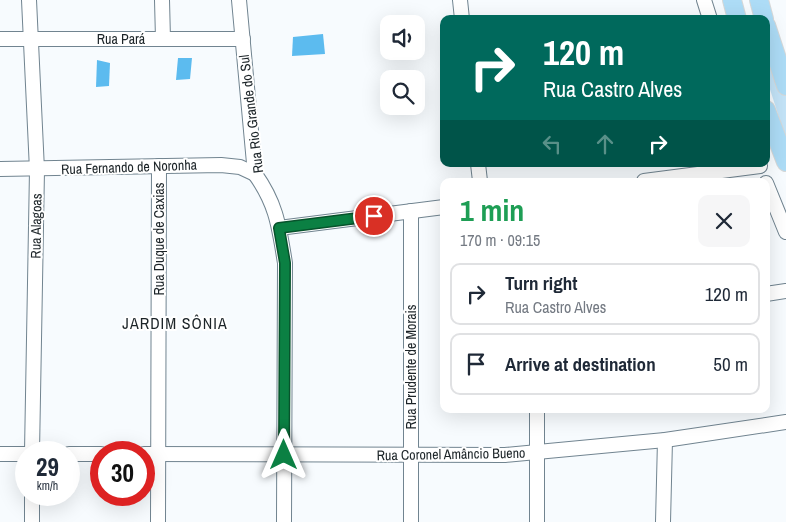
<!DOCTYPE html>
<html lang="en">
<head>
<meta charset="utf-8">
<style>
  body { margin:0; font-family:"Archivo Narrow",sans-serif; background:#f6f6f7; color:#1f2937; height:100vh; display:flex; flex-direction:column; font-size:19px; white-space:nowrap }
  * { box-sizing:border-box; margin:0 }
  p { font-size:16px; color:#747a83 }
  .icon { flex:none; width:28px; height:28px; fill:none; stroke:currentColor; stroke-width:2; stroke-linecap:round; stroke-linejoin:round }
  .map { position:relative; flex:1; overflow:hidden }
  .panel { position:absolute; left:440px; top:178px; width:330px; height:235px; display:flex; flex-direction:column; background:#fff; border-radius:10px; box-shadow:0 5px 20px #0002 }
  .panel>* { flex:none }
  .banner { position:absolute; left:440px; top:15px; width:330px; height:152px; border-radius:10px; box-shadow:0 5px 20px #0002; background:#00695c; color:#fff; overflow:hidden }
  .fabs { position:absolute; left:380px; top:15px; display:grid; gap:10px }
  .fabs a { display:grid; place-items:center; width:45px; height:45px; border-radius:10px; background:#fff; box-shadow:0 5px 20px #0002; font-size:25px }
  .speed { position:absolute; left:15px; top:441px; display:flex; gap:10px; font-size:25px; font-weight:700; text-align:center }
  .speed>* { display:grid; place-content:center; width:65px; height:65px; border-radius:50%; background:#fff; box-shadow:0 5px 20px #0002; line-height:1 }
  .speed small { font-size:12px; font-weight:400 }
  .speed .limit { border:8px solid #d22; background:#fff; color:#111 }
  .pin { position:absolute; display:grid; place-items:center; width:42px; height:42px; color:#fff; margin:-21px; border:2px solid #fff; border-radius:50%; box-shadow:0 1px 5px #0007 }
  .me { position:absolute; width:55px; margin:-28px; rotate:0deg; stroke-linejoin:round; filter:drop-shadow(0 0 4px #0008) }
  .turn { display:flex; align-items:center; gap:18px; height:105px; padding:0 20px; font-size:22px }
  .turn .icon { width:65px; height:65px; stroke-width:2.5 }
  .turn b { display:block; font-size:35px; line-height:42px }
  .lanes { display:flex; align-items:center; height:48px; padding:0 20px; background:#0003; justify-content:center; gap:25px; direction:ltr }
  .lanes .off { opacity:.35 }
  .round { display:grid; place-items:center; flex:none; width:52px; height:52px; border-radius:10px; background:#f6f6f7 }
  .head { display:flex; align-items:center; justify-content:space-between; height:85px; padding:0 20px }
  h1 { font-size:30px; font-weight:800; line-height:38px; color:#1e9e55 }
  ul { padding:0; list-style:none }
  li { display:flex; align-items:center; gap:15px; height:62px; margin:0 10px 8px; padding:0 10px; border:2px solid #e0e1e3; border-radius:10px }
  li div { flex:1 }
  li b { display:block; font-size:19px }
  li em { font-style:normal }
  .map>svg:first-child { display:block }
  .green { fill:#c3e3f7 }
  .water { fill:#5cbbef }
  .lines { fill:none; stroke-linecap:round; stroke-linejoin:round }
  .minor-casing { stroke:#718490; stroke-width:16 }
  .major-casing { stroke:#d6d8d8; stroke-width:20 }
  .minor { stroke:#fff; stroke-width:14 }
  .major { stroke:#addcf6; stroke-width:18 }
  .route-casing { stroke:#07532c; stroke-width:12 }
  .route { stroke:#0b8043; stroke-width:9 }
  .labels { text-anchor:middle; dominant-baseline:central; stroke-width:4; stroke-linejoin:round; paint-order:stroke }
  .street-label { font-size:14px; fill:#1c2428; stroke:#fff }
  .quarter-label { font-size:16px; letter-spacing:1px; fill:#1c2428; stroke:#fff }
</style>
</head>
<body>
<div class="map">
<svg width="786" height="522" viewBox="0 0 786 522">
  <rect width="100%" height="100%" fill="#f7fbfe"/>
  <!-- green -->
  <path class="green" d="M766 37 786 94V139L766 77Z"/>
  <!-- water -->
  <g class="water">
    <path d="M323 34 325 54 292 56 293 37Z"/>
    <path d="M178 58H192L190 79 176 80Z"/>
    <path d="M97 60 110 63 109 86 96 87Z"/>
  </g>
  <g class="lines">
    <defs>
      <g id="minor">
        <path d="M29 0 37 170 32 452"/>
        <path d="M162 0 163 39"/>
        <path d="M239 0 255 174C277 205 279 227 285 263L284 522"/>
        <path d="M460 0 462 19"/>
        <path d="M704 0 710 19"/>
        <path d="M0 39H243"/>
        <path d="M478 164 480 181"/>
        <path d="M0 169 221 165 240 167 255 174"/>
        <path d="M644 181 760 166"/>
        <path d="M766 183 786 232"/>
        <path d="M279 228 444 207"/>
        <path d="M766 294 786 291"/>
        <path d="M0 454H26"/>
        <path d="M69 454H101"/>
        <path d="M144 454 505 455 665 440 786 422"/>
        <path d="M32 522V495"/>
        <path d="M158 522 159 166"/>
        <path d="M411 522V211"/>
        <path d="M537 522V409"/>
        <path d="M663 522 665 440"/>
      </g>
      <g id="major">
        <path d="M732 0 737 19"/>
        <path d="M759 0 764 19"/>
        <path d="M766 25 786 86"/>
        <path d="M766 110 786 162"/>
      </g>
    </defs>
    <!-- minor casing -->
    <use href="#minor" class="minor-casing"/>
    <!-- major casing -->
    <use href="#major" class="major-casing"/>
    <!-- minor -->
    <use href="#minor" class="minor"/>
    <!-- major -->
    <use href="#major" class="major"/>
  </g>
  <g class="lines">
    <defs>
      <path id="route" d="M284 455 285 263 279 228 374 216"/>
    </defs>
    <!-- route casing -->
    <use href="#route" class="route-casing"/>
    <!-- route -->
    <use href="#route" class="route"/>
  </g>
  <g class="labels">
    <!-- street labels -->
    <g class="street-label">
      <text x="121" y="39">Rua Pará</text>
      <text transform="translate(251 114) rotate(-97)">Rua Rio Grande do Sul</text>
      <text transform="translate(129 167) rotate(-2)">Rua Fernando de Noronha</text>
      <text transform="translate(36 226) rotate(-89)">Rua Alagoas</text>
      <text transform="translate(159 239) rotate(-90)">Rua Duque de Caxias</text>
      <text transform="translate(411 367) rotate(-90)">Rua Prudente de Morais</text>
      <text transform="translate(451 454) rotate(-1)">Rua Coronel Amâncio Bueno</text>
    </g>
    <!-- quarter labels -->
    <g class="quarter-label">
      <text x="175" y="323">JARDIM SÔNIA</text>
    </g>
  </g>
</svg>
<div class="fabs">
<a><svg class="icon" aria-label="sound" viewBox="0 0 24 24"><path d="M4 9h4l5-4v14l-5-4H4zM17 9q2 3 0 6"/></svg></a>
<a><svg class="icon" aria-label="search" viewBox="0 0 24 24"><circle cx="10" cy="10" r="6"/><path d="M15 15l6 6"/></svg></a>
</div>
<div class="speed"><div>29<small>km/h</small></div><div class="limit">30</div></div>
<div class="pin" style="left:374px;top:216px;background:#d93025"><svg class="icon" aria-label="arrive" viewBox="0 0 24 24"><path d="M6 21V4h12l-3 4 3 4H6"/></svg></div>
<svg class="me" style="left:284px;top:455px" viewBox="-20 -20 40 40"><path d="M0-17L14 15 0 8-14 15z" fill="#0b8043" stroke="#fff" stroke-width="4"/></svg>
<div class="banner">
<div class="turn"><svg class="icon" aria-label="right" viewBox="0 0 24 24"><path d="M7 20v-9h11M14 6l5 5-5 5"/></svg><div><b>120 m</b>Rua Castro Alves</div></div>
<div class="lanes"><svg class="icon off" aria-label="left" viewBox="0 0 24 24"><path d="M17 20v-9H6M10 6l-5 5 5 5"/></svg><svg class="icon off" aria-label="ahead" viewBox="0 0 24 24"><path d="M12 20V5M6 11l6-6 6 6"/></svg><svg class="icon" aria-label="right" viewBox="0 0 24 24"><path d="M7 20v-9h11M14 6l5 5-5 5"/></svg></div>
</div>
<section class="panel">
<div class="head"><div><h1>1 min</h1><p>170 m · 09:15</p></div><a class="round"><svg class="icon" aria-label="close" viewBox="0 0 24 24"><path d="M6 6l12 12M18 6L6 18"/></svg></a></div>
<ul>
<li><svg class="icon" aria-label="right" viewBox="0 0 24 24"><path d="M7 20v-9h11M14 6l5 5-5 5"/></svg><div><b>Turn right</b><p>Rua Castro Alves</p></div><em>120 m</em></li>
<li><svg class="icon" aria-label="arrive" viewBox="0 0 24 24"><path d="M6 21V4h12l-3 4 3 4H6"/></svg><div><b>Arrive at destination</b></div><em>50 m</em></li>
</ul>
</section>
</div>
</body>
</html>
